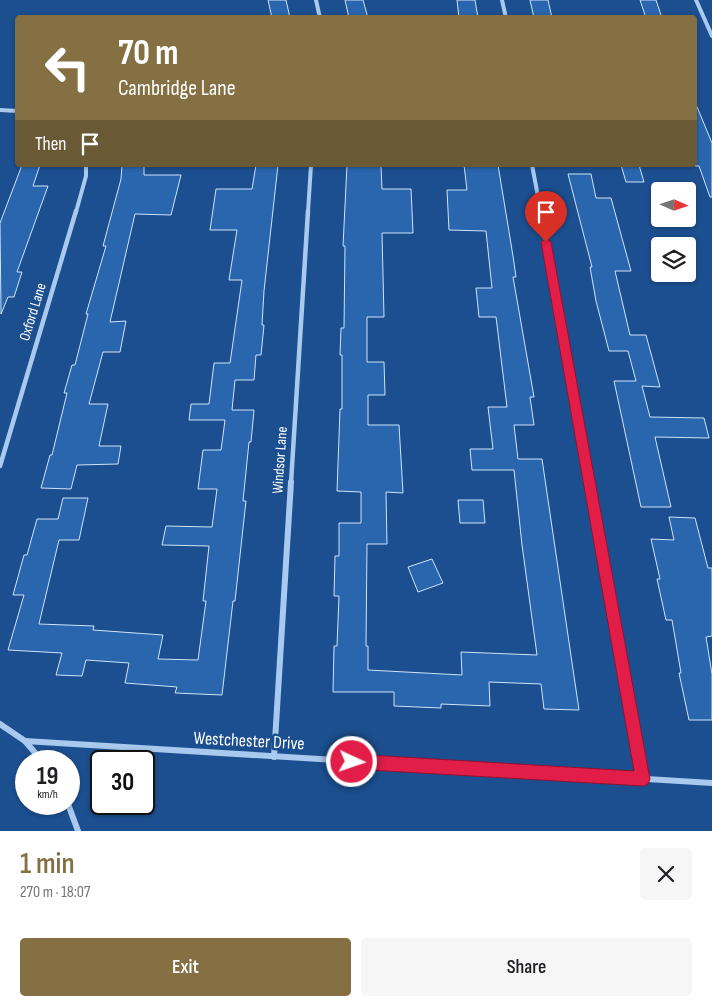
<!DOCTYPE html>
<html lang="en">
<head>
<meta charset="utf-8">
<style>
  body { margin:0; font-family:"Sofia Sans Condensed",sans-serif; background:#f6f6f6; color:#202124; height:100vh; display:flex; flex-direction:column; font-size:19px; white-space:nowrap }
  * { box-sizing:border-box; margin:0 }
  p { font-size:16px; color:#757577 }
  .icon { flex:none; width:28px; height:28px; fill:none; stroke:currentColor; stroke-width:2; stroke-linecap:round; stroke-linejoin:round }
  .map { position:relative; height:831px; overflow:hidden }
  .sheet { display:flex; flex-direction:column; background:#fff; flex:1 }
  .sheet>* { flex:none }
  .banner { position:absolute; left:15px; top:15px; width:682px; height:152px; border-radius:5px; box-shadow:0 1px 4px #0004; background:#847042; color:#fff; overflow:hidden }
  .needle { width:32px; rotate:93deg }
  .buttons { position:absolute; left:651px; top:182px; display:grid; gap:10px }
  .buttons a { display:grid; place-items:center; width:45px; height:45px; border-radius:5px; background:#fff; box-shadow:0 1px 4px #0004; font-size:25px }
  .speed { position:absolute; left:15px; top:750px; display:flex; gap:10px; font-size:25px; font-weight:700; text-align:center }
  .speed>* { display:grid; place-content:center; width:65px; height:65px; border-radius:50%; background:#fff; box-shadow:0 1px 4px #0004; line-height:1 }
  .speed small { font-size:12px; font-weight:400 }
  .speed .limit { border:2px solid #111; border-radius:8px; background:#fff; color:#111 }
  .pin { position:absolute; display:grid; place-items:center; width:42px; height:42px; color:#fff; margin:-51px -21px; border-radius:50% 50% 50% 0; rotate:-45deg; box-shadow:0 0 5px #0007 }
  .pin .icon { rotate:45deg }
  .me { position:absolute; width:55px; margin:-28px; rotate:93deg; stroke-linejoin:round; filter:drop-shadow(0 0 4px #0008) }
  .turn { display:flex; align-items:center; gap:18px; height:105px; padding:0 20px; font-size:22px }
  .turn .icon { width:65px; height:65px; stroke-width:2.5 }
  .turn b { display:block; font-size:35px; line-height:42px }
  .then { display:flex; align-items:center; height:48px; padding:0 20px; background:#0003; gap:10px; font-size:19px }
  .round { display:grid; place-items:center; flex:none; width:52px; height:52px; border-radius:5px; background:#f6f6f6 }
  .overview { display:flex; align-items:center; justify-content:space-between; height:85px; padding:0 20px }
  h1 { font-size:30px; font-weight:600; line-height:38px; color:#847042 }
  .cta { display:flex; gap:10px; margin-top:auto; padding:10px 20px }
  .cta a { flex:1; height:58px; border-radius:5px; background:#847042; color:#fff; font-size:20px; font-weight:600; line-height:58px; text-align:center }
  .cta a+a { background:#f6f6f6; color:#202124 }
  .map>svg:first-child { display:block }
  .building { fill:#2a66ad; stroke:#cfe3fa }
  .lines { fill:none; stroke-linecap:round; stroke-linejoin:round }
  .street-far2 { stroke:#a9c9ee; stroke-width:4 }
  .street-far1 { stroke:#a9c9ee; stroke-width:4.5 }
  .street { stroke:#a9c9ee; stroke-width:6 }
  .route { fill:#e11d48; stroke:#92132f }
  .labels { text-anchor:middle; dominant-baseline:central; stroke-width:5; stroke-linejoin:round; paint-order:stroke }
  .street-label { font-size:15px; fill:#fff; stroke:#1b4f8f }
  .near-street-label { font-size:18px; fill:#fff; stroke:#1b4f8f }
</style>
</head>
<body>
<div class="map">
<svg width="712" height="831" viewBox="0 0 712 831">
  <rect width="100%" height="100%" fill="#1b4f8f"/>
  <!-- building -->
  <g class="building">
    <path d="M268 0H286L290 18H272Z"/>
    <path d="M345 0H363L368 18H349Z"/>
    <path d="M457 0H475L478 18H459Z"/>
    <path d="M530 0H548L552 18H534Z"/>
    <path d="M640 0H656L662 18H646Z"/>
    <path d="M695 102 712 143V197H710L699 166H695Z"/>
    <path d="M22 165H40L33 186H48L17 272H22L14 297H8L1 314 0 223Z"/>
    <path d="M122 165H144V175H181L171 215 135 214 110 322 126 321 120 352H103L89 404H108L99 446H121L118 464 77 465 71 489 41 488 50 455H52L67 393H64L72 365H75L88 314H86L106 246H103L121 179Z"/>
    <path d="M256 165H278L264 291 262 325H264L261 355H256L254 380H235L232 410H254L251 442H249L243 501H246L235 601H233L222 695 175 693 177 687 125 683 129 663 86 660 82 676 56 675 62 653 8 650 24 595H13L24 555H27L37 519H58L63 498H88L79 540H59L39 624 94 626 93 630 163 635 158 659 198 660 206 601H203L209 546 162 545 166 526 212 527 217 489H198L203 450H221L225 420H189L191 404H209L214 363H230L242 280H229L237 230H210L216 189H252Z"/>
    <path d="M347 165 381 166 382 189H411L413 233H382L384 317H367V362H384L385 395H368V425H399L403 493 386 492 387 544H367L366 646H368V670L462 675 461 652 537 655 522 545 514 470H472L470 449H493L488 407H507L496 317H479L476 288H492L486 231 449 230 447 190H467L464 165H498L513 256 516 277H513L534 397H530L534 425H514L518 459H542L579 710 544 709 541 684 489 682 490 706 441 704V708L394 706V692H333L334 646H337L339 596H334L335 556H339V523H361V492L337 491 340 409H342V355H340L341 328H344L345 246H343Z"/>
    <path d="M621 165H639L644 182H626Z"/>
    <path d="M568 174H591L596 198H611L631 271H615L630 335H646L660 387 642 386 650 417 704 418 709 438 655 437 671 507H641L614 381H636L628 351H609L596 301 590 267H592Z"/>
    <path d="M458 500H483L485 523H460Z"/>
    <path d="M669 517 695 518 708 568H712V636L706 637 712 674V720H689L679 673H681L672 620H666L657 579H660L651 539 674 540Z"/>
    <path d="M432 559 443 583 418 592 408 567Z"/>
  </g>
  <g class="lines">
    <!-- street-far2 -->
    <g class="street-far2">
      <path d="M316 0 320 18"/>
      <path d="M502 0 506 18"/>
      <path d="M696 0 712 36"/>
      <path d="M0 110 18 111"/>
      <path d="M532 165 541 212"/>
      <path d="M76 212 86 176V165"/>
      <path d="M308 212 311 165"/>
    </g>
    <!-- street-far1 -->
    <g class="street-far1">
      <path d="M540 211 590 483"/>
      <path d="M0 466 76 211"/>
      <path d="M291 483 308 211"/>
    </g>
    <!-- street -->
    <g class="street">
      <path d="M589 482 643 779"/>
      <path d="M0 724 25 741 42 761"/>
      <path d="M25 741 712 783"/>
      <path d="M274 757 291 482"/>
      <path d="M68 804 78 831"/>
    </g>
  </g>
  <!-- route -->
  <path class="route" d="M546 238 551 242 650 779 648 784 643 786 352 769 347 767 344 762 347 756 352 754 634 771 541 242Z"/>
  <g class="labels">
    <!-- street labels -->
    <g class="street-label">
      <text transform="translate(33 312) rotate(-73)">Oxford Lane</text>
      <text transform="translate(280 460) rotate(-86)">Windsor Lane</text>
    </g>
    <!-- near-street labels -->
    <g class="near-street-label">
      <text transform="translate(249 741) rotate(3)">Westchester Drive</text>
    </g>
  </g>
</svg>
<div class="buttons">
<a><svg class="needle" viewBox="-14 -14 28 28"><path d="M0-13l5 13h-10z" fill="#e53935"/><path d="M0 13l5-13h-10z" fill="#757577"/></svg></a>
<a><svg class="icon" aria-label="layers" viewBox="0 0 24 24"><path d="M12 4l9 5-9 5-9-5zM3 14l9 5 9-5"/></svg></a>
</div>
<div class="speed"><div>19<small>km/h</small></div><div class="limit">30</div></div>
<div class="pin" style="left:546px;top:242px;background:#d93025"><svg class="icon" aria-label="arrive" viewBox="0 0 24 24"><path d="M6 21V4h12l-3 4 3 4H6"/></svg></div>
<svg class="me" style="left:352px;top:762px" viewBox="-20 -20 40 40"><circle r="17" fill="#e11d48" stroke="#fff" stroke-width="3"/><path d="M0-11L8 9 0 5-8 9z" fill="#fff"/></svg>
<div class="banner">
<div class="turn"><svg class="icon" aria-label="left" viewBox="0 0 24 24"><path d="M17 20v-9H6M10 6l-5 5 5 5"/></svg><div><b>70 m</b>Cambridge Lane</div></div>
<div class="then">Then<svg class="icon" aria-label="arrive" viewBox="0 0 24 24"><path d="M6 21V4h12l-3 4 3 4H6"/></svg></div>
</div>
</div>
<section class="sheet">
<div class="overview"><div><h1>1 min</h1><p>270 m · 18:07</p></div><a class="round"><svg class="icon" aria-label="close" viewBox="0 0 24 24"><path d="M6 6l12 12M18 6L6 18"/></svg></a></div>
<div class="cta"><a>Exit</a><a>Share</a></div>
</section>
</body>
</html>
